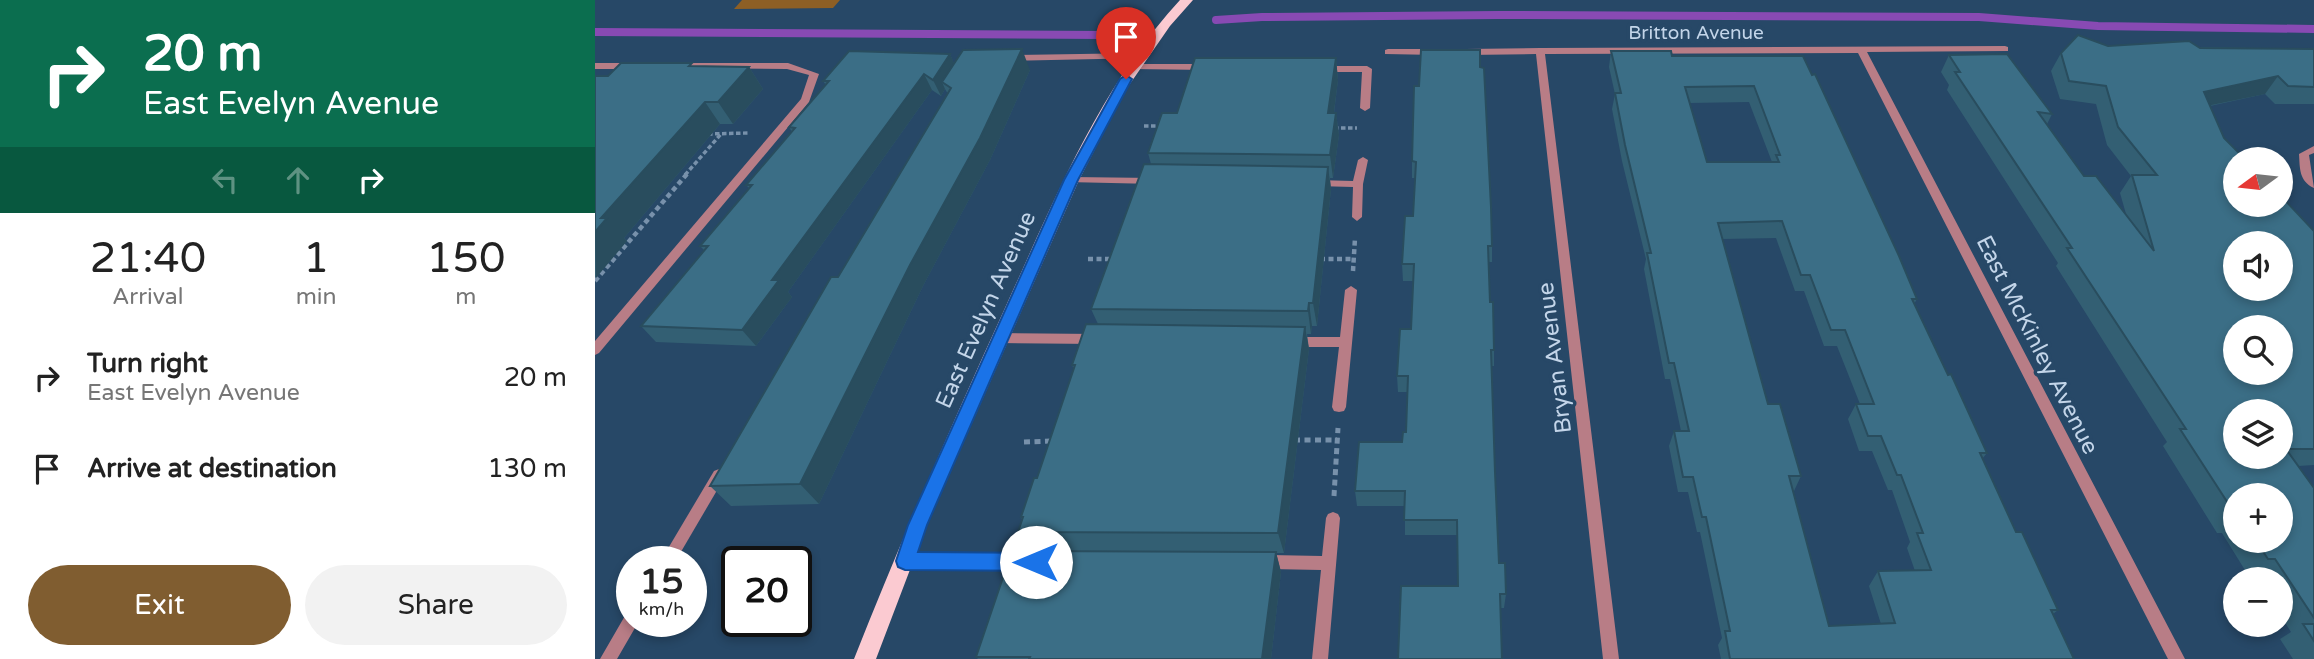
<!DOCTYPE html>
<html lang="en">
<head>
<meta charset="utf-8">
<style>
  body { margin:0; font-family:"Varela Round",sans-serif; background:#f2f2f2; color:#222; height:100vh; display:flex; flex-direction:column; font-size:26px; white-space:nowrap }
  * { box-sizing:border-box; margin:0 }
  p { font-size:23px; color:#767676 }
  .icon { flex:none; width:38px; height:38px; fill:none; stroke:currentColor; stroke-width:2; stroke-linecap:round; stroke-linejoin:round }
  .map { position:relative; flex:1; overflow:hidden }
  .panel { display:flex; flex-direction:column; background:#fff; width:595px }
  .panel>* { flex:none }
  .hud { background:#0b6e4f; color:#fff; overflow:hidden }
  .needle { width:46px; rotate:255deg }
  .fabs { position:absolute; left:1628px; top:147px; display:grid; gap:14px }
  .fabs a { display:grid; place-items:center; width:70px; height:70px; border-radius:50%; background:#fff; box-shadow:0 4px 10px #0003; font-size:35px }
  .speed { position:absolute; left:21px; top:546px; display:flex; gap:14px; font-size:35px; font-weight:700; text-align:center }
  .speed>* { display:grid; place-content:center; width:91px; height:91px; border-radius:50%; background:#fff; box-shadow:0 4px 10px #0003; line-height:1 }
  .speed small { font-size:18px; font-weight:400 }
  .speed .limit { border:4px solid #111; border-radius:10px; background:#fff; color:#111 }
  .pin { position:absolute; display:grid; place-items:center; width:60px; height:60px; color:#fff; margin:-72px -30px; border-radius:50% 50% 50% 0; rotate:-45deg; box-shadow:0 0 7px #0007 }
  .pin .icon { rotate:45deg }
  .me { position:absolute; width:77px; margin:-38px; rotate:270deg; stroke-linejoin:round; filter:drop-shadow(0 0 5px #0008) }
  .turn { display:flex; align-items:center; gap:24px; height:147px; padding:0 28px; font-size:32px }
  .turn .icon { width:91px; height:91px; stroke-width:2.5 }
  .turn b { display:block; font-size:49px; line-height:60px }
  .lanes { display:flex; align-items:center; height:66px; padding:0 28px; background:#0003; justify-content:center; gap:35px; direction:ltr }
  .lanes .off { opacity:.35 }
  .eta { display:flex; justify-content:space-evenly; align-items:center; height:119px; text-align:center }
  .eta b { font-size:42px; font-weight:600; line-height:49px }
  .primary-button { display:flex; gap:14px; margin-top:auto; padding:14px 28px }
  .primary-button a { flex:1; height:80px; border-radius:42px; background:#805d30; color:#fff; font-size:28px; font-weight:600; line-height:80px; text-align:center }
  .primary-button a+a { background:#f2f2f2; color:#222 }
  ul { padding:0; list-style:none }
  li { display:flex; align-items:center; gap:21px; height:91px; padding:0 28px }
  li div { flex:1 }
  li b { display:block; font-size:26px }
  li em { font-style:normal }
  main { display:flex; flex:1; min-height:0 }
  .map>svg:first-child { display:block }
  .green { fill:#8d5f25 }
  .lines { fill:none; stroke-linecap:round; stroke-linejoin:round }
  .stream { stroke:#884ab3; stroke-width:8 }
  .path-far2 { stroke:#7891ab; stroke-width:3.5; stroke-dasharray:4.5 2.5; stroke-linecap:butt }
  .path-far1 { stroke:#7891ab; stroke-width:4.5; stroke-dasharray:5 3.5; stroke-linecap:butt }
  .path { stroke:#7891ab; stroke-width:5; stroke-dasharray:6 4.5; stroke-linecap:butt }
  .minor { fill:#b87d86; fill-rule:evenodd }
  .major { fill:#fbcad1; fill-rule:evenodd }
  .wall { fill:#335f73; fill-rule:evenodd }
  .shaded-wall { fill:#294d5e }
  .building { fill:#3b6e86; stroke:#294d5e; stroke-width:2; fill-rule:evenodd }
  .route { fill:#1a73e8; stroke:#114b97; stroke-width:2 }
  .labels { text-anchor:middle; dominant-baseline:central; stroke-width:7; stroke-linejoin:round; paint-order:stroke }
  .far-street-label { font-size:19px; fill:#c3d5e9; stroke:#274867 }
  .street-label { font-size:23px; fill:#c3d5e9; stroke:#274867 }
</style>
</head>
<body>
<main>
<section class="panel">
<div class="hud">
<div class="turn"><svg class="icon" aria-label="right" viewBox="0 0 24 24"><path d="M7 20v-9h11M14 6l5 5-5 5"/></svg><div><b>20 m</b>East Evelyn Avenue</div></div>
<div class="lanes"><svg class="icon off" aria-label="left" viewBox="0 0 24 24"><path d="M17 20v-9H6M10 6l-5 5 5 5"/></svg><svg class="icon off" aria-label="ahead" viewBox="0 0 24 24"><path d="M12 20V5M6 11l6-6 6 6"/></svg><svg class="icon" aria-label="right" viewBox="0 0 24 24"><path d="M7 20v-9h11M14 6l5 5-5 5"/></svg></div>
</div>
<div class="eta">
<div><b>21:40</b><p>Arrival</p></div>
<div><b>1</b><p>min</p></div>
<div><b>150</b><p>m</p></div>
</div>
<ul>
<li><svg class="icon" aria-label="right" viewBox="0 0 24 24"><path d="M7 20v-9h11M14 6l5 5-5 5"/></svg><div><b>Turn right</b><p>East Evelyn Avenue</p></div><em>20 m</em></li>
<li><svg class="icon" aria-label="arrive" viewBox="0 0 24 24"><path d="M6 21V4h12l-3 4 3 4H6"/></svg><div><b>Arrive at destination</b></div><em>130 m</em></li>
</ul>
<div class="primary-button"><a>Exit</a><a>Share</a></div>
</section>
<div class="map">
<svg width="1719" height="659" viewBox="0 0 1719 659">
  <rect width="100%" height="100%" fill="#274867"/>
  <!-- green -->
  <path class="green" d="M147 0H245L238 8 139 9Z"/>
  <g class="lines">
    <!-- stream -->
    <g class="stream">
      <path d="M621 20 667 17 903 15 1384 17 1503 26 1719 29"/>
      <path d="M0 32 508 35"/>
    </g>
    <!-- path-far2 -->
    <g class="path-far2">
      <path d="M549 126H566"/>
      <path d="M739 128H762"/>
      <path d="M113 134 153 133"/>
      <path d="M90 175 126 134"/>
    </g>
    <!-- path-far1 -->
    <g class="path-far1">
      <path d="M493 259H520"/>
      <path d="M725 259H759"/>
      <path d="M758 271 760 238"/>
      <path d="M0 281 92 174"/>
    </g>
    <!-- path -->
    <g class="path">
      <path d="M699 440H742"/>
      <path d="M429 442 459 441"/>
      <path d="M739 496 743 428"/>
    </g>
    <!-- minor -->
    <g class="minor">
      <path d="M1410 46 1413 47V51L1272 52 1590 659H1573L1263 53 950 54 1024 659H1008L941 54 871 55 866 52 871 49 945 48Z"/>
      <path d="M793 49H842L847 52 842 55 790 54V50Z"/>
      <path d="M548 53 553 56 551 58 415 61 410 58 415 55Z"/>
      <path d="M0 63H40L45 66 40 69H0Z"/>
      <path d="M82 63H193L224 74 214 102 4 353 0 355V341L206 99 214 75 192 69 79 68V64Z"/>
      <path d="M540 64H613L618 67 613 70 537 69 535 67Z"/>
      <path d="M772 66 777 69 775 108 770 111 765 108 767 72H726L721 69 726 66Z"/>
      <path d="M1719 146V153L1714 155 1719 188C1704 181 1705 169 1704 154Z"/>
      <path d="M768 157 773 160 768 184 767 217 762 221 757 217 758 187 721 186 716 183 721 180 758 181 763 160Z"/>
      <path d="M476 177 560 178 565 181 560 184 472 182 471 180 472 178Z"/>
      <path d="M756 286 762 290 751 407 749 411 744 412 739 411 737 407 744 347H699L695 345 693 342 695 339 699 337H745L750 290Z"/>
      <path d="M404 333 502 334 506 336 508 339 506 342 502 344 404 343 400 341 398 338 400 335Z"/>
      <path d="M124 469 129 471 131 475 80 562H65L119 471Z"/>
      <path d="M738 512 743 514 745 518 733 659H717L726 570 668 569 663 567 661 562 663 557 668 555 727 556 731 518 733 514Z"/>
      <path d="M310 554 429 555 434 557 436 562 434 567 429 569 310 568 305 566 303 561 305 556Z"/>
      <path d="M37 612V621H44L22 659H5L31 614Z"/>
    </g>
    <!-- major -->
    <path class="major" d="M585 0H598L575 26 530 91 484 180 332 525 281 659H259C306 540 357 424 410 308 459 201 504 88 585 0Z"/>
  </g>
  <!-- wall -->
  <g class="wall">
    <path d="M1513 46 1719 49V104H1680L1670 94 1615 106 1629 138 1719 231V465L1703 466 1719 488V659H1698L1685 639 1696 632 1685 615V579H1663L1660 575H1653L1627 533H1622L1568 446 1572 442 1461 266 1463 263 1352 90 1354 85 1346 72 1354 55 1457 114 1452 124 1489 176 1531 214 1525 193 1536 176 1512 145 1501 104 1465 99 1456 71 1466 53ZM1640 495 1685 541H1640Z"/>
    <path d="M1016 51 1077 56H1208L1322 299 1319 304 1353 375 1392 453 1387 459 1421 532 1463 610 1458 614 1479 659H1126L1123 645 1127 638 1105 532H1102L1093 492H1083L1074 446 1079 431H1086L1075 379H1070L1049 269 1051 259 1027 161 1017 109 1020 94 1014 67ZM1154 102 1177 162H1112L1094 103ZM1181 238 1200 291H1209L1229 346H1242L1265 404H1261L1253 419 1264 451H1277L1293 490H1297L1315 542 1312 548 1320 571H1283L1274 586 1286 624 1234 626 1198 491H1199L1206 476 1173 404 1127 239Z"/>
    <path d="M355 54 359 64 435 70 395 160 328 286 224 504 136 506 115 486 243 277 353 94 350 89 346 96 337 90 193 292 197 297 161 346 61 342 46 326 109 250 105 246 154 188 151 185 197 132 194 127 231 85 228 81Z"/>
    <path d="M741 58 743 80 739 113H741L744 135 738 178H735L736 189 722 326H717L716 334H712L714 349 689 553H681L686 572 676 659H383L381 657 436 551 423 532 427 520 426 517 442 478 479 369 477 365 503 324 496 309 556 164 553 153 582 113Z"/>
    <path d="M99 66 154 67 168 89 138 124H125L29 238 32 241 0 278V76H13Z"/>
    <path d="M819 86 897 246V262H893L895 302 899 350V366H897L900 472 904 563 911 594 909 608H905L863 586 862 535H810V506H762L760 491 807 442 811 432 813 392H803L802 376 816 329 818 281H808L807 264 818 216 821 178H817V161Z"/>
  </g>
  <!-- shaded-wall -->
  <g class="shaded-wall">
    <path d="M427 49 435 70 395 160 328 286 224 504 205 484 315 265Z"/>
    <path d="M355 54 362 70 347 82 350 89 346 96 338 80Z"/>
    <path d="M741 58 743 80 736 135 733 113Z"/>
    <path d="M154 67 168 89 138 124 123 102Z"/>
    <path d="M329 74 337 90 193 292 197 297 161 346 147 330 177 280Z"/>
    <path d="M1683 76 1670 94 1597 109 1609 92Z"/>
    <path d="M110 102 125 124 29 238 32 241 1 278 0 232 6 218Z"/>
    <path d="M741 113 744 135 738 178 735 155Z"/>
    <path d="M733 167 736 189 722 326 718 303Z"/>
    <path d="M714 303 717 326 716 334 713 311Z"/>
    <path d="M710 327 714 349 689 553 683 533Z"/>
    <path d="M681 552 686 572 676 659H667Z"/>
  </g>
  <!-- building -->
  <g class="building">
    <path d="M1483 35 1513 46 1594 41 1605 48 1719 49V87L1693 86 1683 76 1609 92 1629 138 1650 159H1640V205H1685V195L1719 231V449H1691L1719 488V618L1680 559H1673L1661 541H1685V495H1640V514L1585 429H1591L1472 248H1477L1360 72H1365L1354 55 1412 54 1457 114 1443 112 1489 176H1501L1559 251 1537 175H1562L1523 127 1511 86 1474 81 1466 53ZM1640 243H1685V289H1640ZM1640 327H1685V373H1640ZM1640 411H1685V457H1640Z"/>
    <path d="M427 49 385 138 315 265 205 484 115 486 236 277H243L356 88 347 82 368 50Z"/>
    <path d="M826 50H885V67L889 68 896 207 897 246H893L895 302H898L899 350H896L900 472 904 563H910L911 594H905L907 659H803L806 586H863L862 520H809L810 491H760L764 442H807L808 432H811L813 376H802L805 329H816L819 264H807L810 216H818L821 162 817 161 819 86H824Z"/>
    <path d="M254 51 355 54 338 80 329 74 177 280H184L147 330 46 326 113 246H105L157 185H151L200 128 194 127 234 81H228Z"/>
    <path d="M1016 51H1076L1077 56H1208L1217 75 1220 74 1304 256 1322 299H1317L1353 375 1356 374 1392 453H1385L1421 532H1427L1463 610H1456L1479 659H1135L1130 631H1135L1111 517H1107L1098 477H1088L1079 431H1094L1079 363H1074L1052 253H1056L1030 145 1020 93H1026ZM1159 86 1185 155H1181L1184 162H1112L1090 87ZM1187 221 1206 275H1215L1236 330H1250L1279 404H1261L1273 436H1286L1302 475H1306L1328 533H1322L1336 570 1283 571 1300 623 1234 626 1194 476H1206L1185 404H1173L1123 223Z"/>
    <path d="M600 58H741L733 113H741L735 155 553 153 567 113H582Z"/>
    <path d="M26 63H97L94 66 154 67 123 102H110L6 218H12L0 232V76H13Z"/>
    <path d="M549 164 733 167 718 303H714L713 311 496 309Z"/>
    <path d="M491 324 710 327 683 533 423 532 428 517H426L439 478H442L480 365H477Z"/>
    <path d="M417 551 681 552 667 659H434L435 657H381Z"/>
    <path d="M1708 624H1719V641Z"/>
  </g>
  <!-- route -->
  <path class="route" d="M531 75 537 79 483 180 332 525 323 552 441 553 448 556 451 562 448 568 441 571 310 570 303 567 301 561 313 525 469 180 525 79Z"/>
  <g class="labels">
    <!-- far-street labels -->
    <g class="far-street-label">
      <text x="1101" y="33">Britton Avenue</text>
    </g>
    <!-- street labels -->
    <g class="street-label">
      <text transform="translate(391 310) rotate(-66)">East Evelyn Avenue</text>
      <text transform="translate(1442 345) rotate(63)">East McKinley Avenue</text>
      <text transform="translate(960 358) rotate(-97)">Bryan Avenue</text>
    </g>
  </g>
</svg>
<div class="fabs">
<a><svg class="needle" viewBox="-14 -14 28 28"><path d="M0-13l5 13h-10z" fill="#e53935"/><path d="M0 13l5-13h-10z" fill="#767676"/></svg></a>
<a><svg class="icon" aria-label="sound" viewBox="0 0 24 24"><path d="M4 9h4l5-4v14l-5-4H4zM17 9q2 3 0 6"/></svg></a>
<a><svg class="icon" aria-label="search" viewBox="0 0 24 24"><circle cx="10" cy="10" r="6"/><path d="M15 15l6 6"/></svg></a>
<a><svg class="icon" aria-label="layers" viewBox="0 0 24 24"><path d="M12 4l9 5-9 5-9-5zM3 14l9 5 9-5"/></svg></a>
<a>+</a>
<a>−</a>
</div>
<div class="speed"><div>15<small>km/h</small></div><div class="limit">20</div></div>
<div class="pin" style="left:531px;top:79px;background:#d93025"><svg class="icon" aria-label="arrive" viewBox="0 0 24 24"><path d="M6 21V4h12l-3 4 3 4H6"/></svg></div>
<svg class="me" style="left:441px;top:562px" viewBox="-20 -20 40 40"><circle r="19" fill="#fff"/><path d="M0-13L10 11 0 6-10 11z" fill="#1a73e8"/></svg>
</div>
</main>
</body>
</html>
